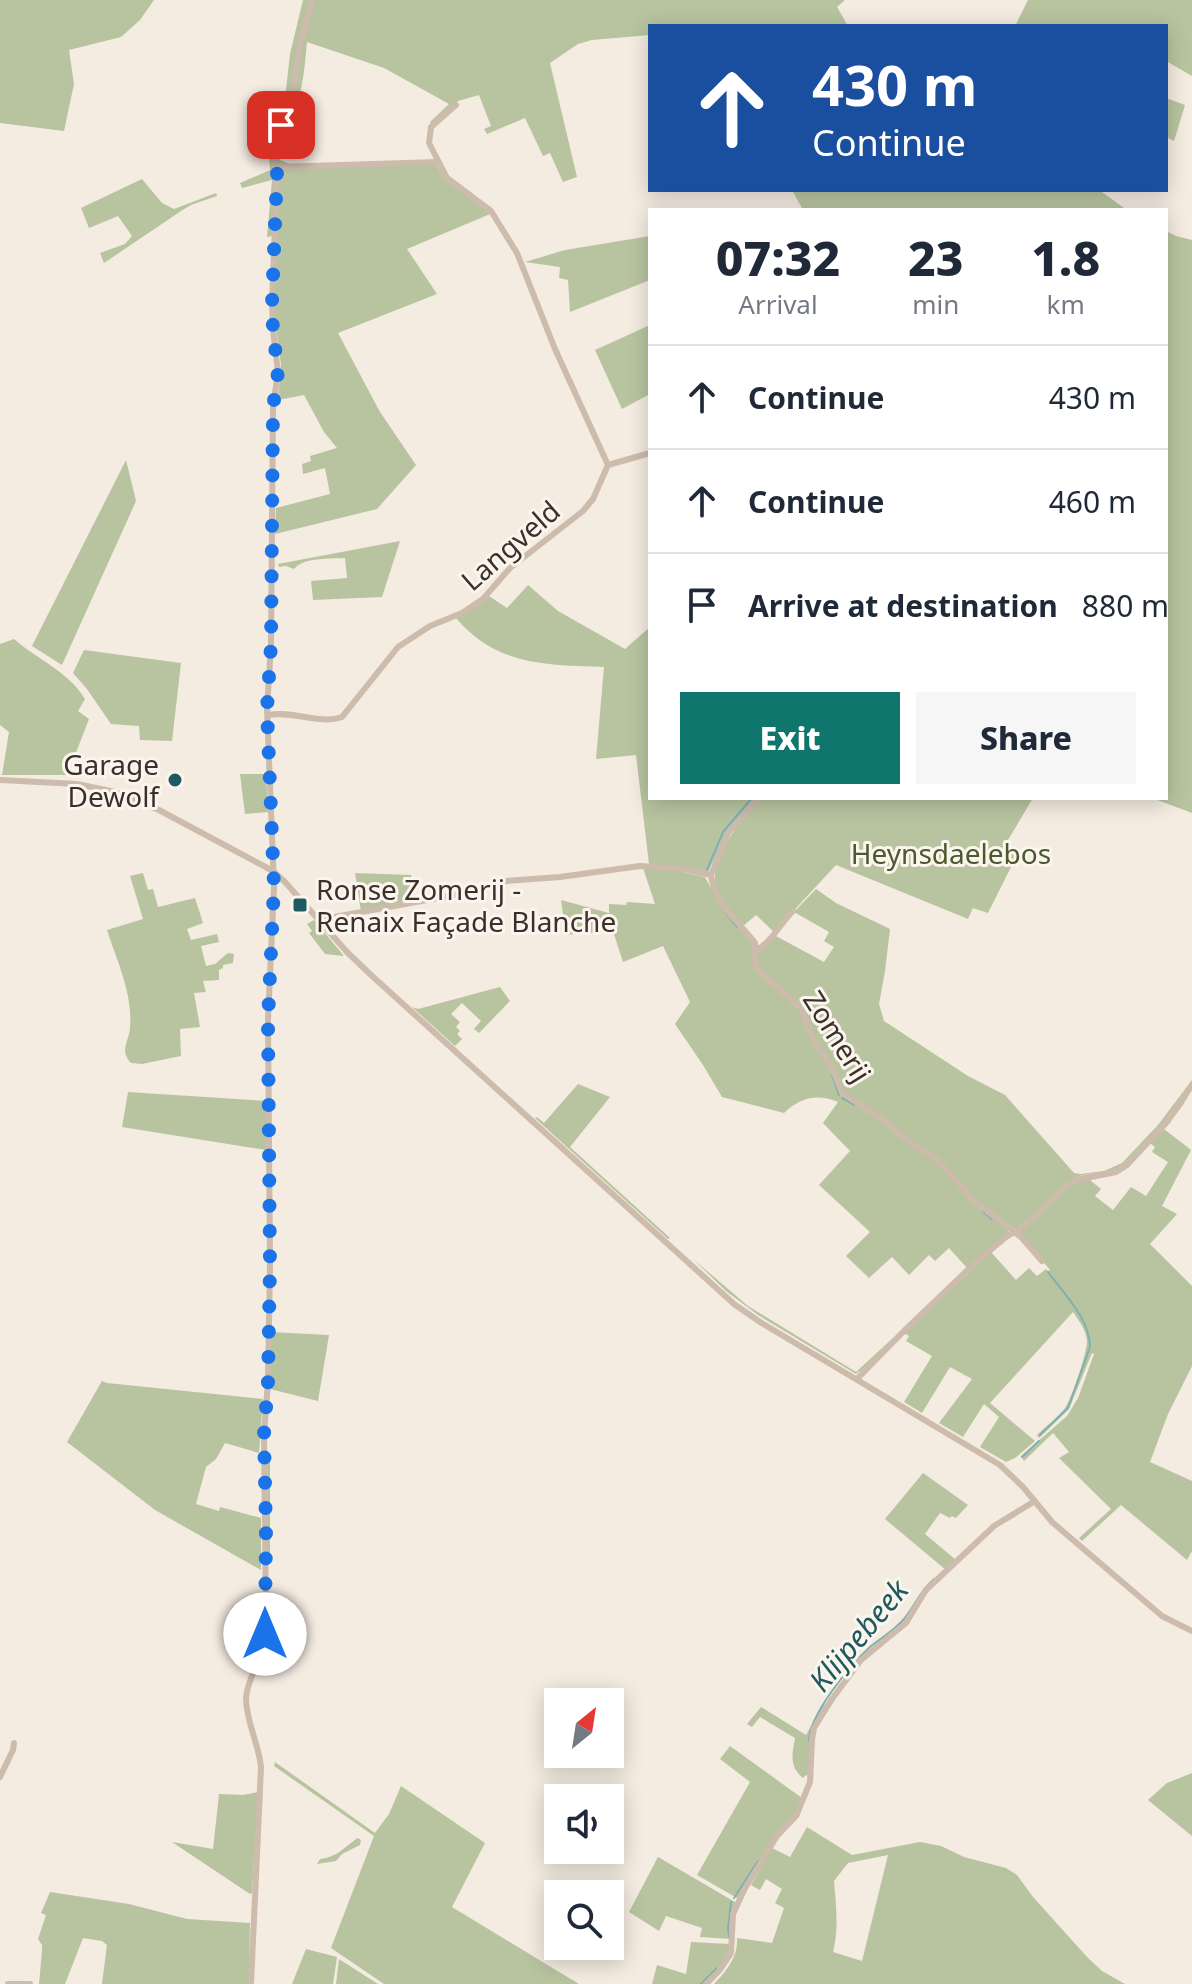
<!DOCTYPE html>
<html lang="en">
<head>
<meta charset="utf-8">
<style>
  body { margin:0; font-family:"Noto Sans",sans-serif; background:#f6f6f7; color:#1f2937; height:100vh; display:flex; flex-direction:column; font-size:30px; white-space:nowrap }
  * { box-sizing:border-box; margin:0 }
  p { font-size:26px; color:#747a83 }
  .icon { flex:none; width:44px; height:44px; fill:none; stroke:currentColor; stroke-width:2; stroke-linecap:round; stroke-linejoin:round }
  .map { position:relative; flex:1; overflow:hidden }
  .side { position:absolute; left:648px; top:208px; width:520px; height:592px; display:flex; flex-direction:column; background:#fff; border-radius:0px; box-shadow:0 4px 20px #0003 }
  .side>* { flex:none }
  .guide { position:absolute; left:648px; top:24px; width:520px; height:168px; border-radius:0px; box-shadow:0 4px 20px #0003; background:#1a4fa0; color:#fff; overflow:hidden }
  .needle { width:52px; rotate:30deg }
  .fabs { position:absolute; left:544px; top:1688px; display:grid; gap:16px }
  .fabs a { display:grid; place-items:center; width:80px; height:80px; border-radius:0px; background:#fff; box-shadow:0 4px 20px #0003; font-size:40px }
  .pin { position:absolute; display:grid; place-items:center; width:68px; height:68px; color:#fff; margin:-34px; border-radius:16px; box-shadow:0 4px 12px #0006 }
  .me { position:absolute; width:88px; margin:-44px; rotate:0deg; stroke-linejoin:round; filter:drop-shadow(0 0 6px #0008) }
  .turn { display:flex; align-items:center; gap:28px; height:168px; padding:0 32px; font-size:36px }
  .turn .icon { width:104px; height:104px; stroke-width:2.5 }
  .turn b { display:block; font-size:56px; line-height:68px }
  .eta { display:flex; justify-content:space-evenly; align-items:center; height:136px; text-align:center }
  .eta b { font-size:48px; font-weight:800; line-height:56px }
  .button { display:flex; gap:16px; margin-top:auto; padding:16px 32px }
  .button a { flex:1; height:92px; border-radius:0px; background:#0f766e; color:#fff; font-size:32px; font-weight:800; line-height:92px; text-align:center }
  .button a+a { background:#f6f6f7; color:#1f2937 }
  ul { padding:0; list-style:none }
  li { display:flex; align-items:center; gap:24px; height:104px; padding:0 32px; border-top:2px solid #e0e1e3 }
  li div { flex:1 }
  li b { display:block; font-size:30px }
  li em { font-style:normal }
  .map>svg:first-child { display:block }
  .green { fill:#b8c4a0; fill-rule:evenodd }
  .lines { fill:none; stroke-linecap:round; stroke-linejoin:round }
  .stream { stroke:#7fb0b2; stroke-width:2 }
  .minor { stroke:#cdbbac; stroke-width:6 }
  .route { stroke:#1a73e8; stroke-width:14; stroke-dasharray:0 25.2 }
  .poi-dot { fill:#1f5a5e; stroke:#fbf5ee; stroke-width:3 }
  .labels { text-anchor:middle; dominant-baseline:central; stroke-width:6; stroke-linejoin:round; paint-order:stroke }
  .street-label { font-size:28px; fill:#3b302b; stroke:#fbf5ee }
  .poi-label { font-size:28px; fill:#3b302b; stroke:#fbf5ee; text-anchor:end }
  .park-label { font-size:28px; fill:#4a5a2e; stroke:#fbf5ee }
  .water-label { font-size:30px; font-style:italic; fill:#1f5a5e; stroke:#fbf5ee }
</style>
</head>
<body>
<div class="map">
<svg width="1192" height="1984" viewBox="0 0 1192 1984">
  <rect width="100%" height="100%" fill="#f4ebe1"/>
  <!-- green -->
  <g class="green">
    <path d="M0 0H154L140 20 121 37 69 50 74 84 64 131 0 123Z"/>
    <path d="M303 0H845L837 7 848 26H650V35L592 40 578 44 550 63 577 177 563 182 550 153 543 156 525 118 487 134 484 129 491 126 479 95 458 101 432 124 430 122 449 104 384 68 307 42C305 62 304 81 298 100 291 121 278 138 280 160L290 164H436L445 179 490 214 407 249 437 294 338 333 380 412 416 465 377 509 275 534 276 508 330 494 325 468 303 474 302 464 311 461 310 456 337 448 324 432 304 395 278 400 281 364 274 315 276 235 267 237 272 180 242 188 240 183 270 170 268 143 270 130 286 90 290 54Z"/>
    <path d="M1028 0H1192V76L1166 61V26H1015Z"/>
    <path d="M1166 98 1185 105 1174 141 1166 137Z"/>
    <path d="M142 179 162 203 174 209 216 193 217 196 191 205 181 211 104 263 100 253 125 244 132 236 118 216 89 228 81 208Z"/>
    <path d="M792 190H1099L1127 210H803Z"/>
    <path d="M1166 231 1176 236 1192 240V813L1152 798H1166Z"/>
    <path d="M650 236V280L570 312 568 280 559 278 560 267 525 262 565 250Z"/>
    <path d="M650 325V394L622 409 595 350Z"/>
    <path d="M126 460 136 501 62 665 32 646Z"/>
    <path d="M400 541 382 597 313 600 311 581 347 578 345 558C330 559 304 557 294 569L286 566 279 567 278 564Z"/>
    <path d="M528 585 558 611 625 649 650 627V798H756L727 832 708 872 649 864 636 755 596 759 604 667C545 665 497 666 456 618L489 596 507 608Z"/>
    <path d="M14 639C38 660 68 671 85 699L78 711 89 719 75 755 71 756 66 775H2L9 732 0 725V644Z"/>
    <path d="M84 650 181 663 172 741 140 740 139 726 111 724 87 689 73 673Z"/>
    <path d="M240 774H266L268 812 245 814Z"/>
    <path d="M761 798H1033L1005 845 1018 853 988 913 973 908 968 919 836 865 774 932 756 915 742 927C734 916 722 903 717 891 706 858 742 820 761 798Z"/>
    <path d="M643 868 680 871 705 877 711 888 754 946 753 962 795 1003 826 1060 838 1089 932 1156 959 1186 1008 1229V1233L968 1269 949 1248 935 1261 929 1255 909 1275 892 1257 869 1278 846 1256 870 1232 819 1185 850 1151 823 1123 838 1102C816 1093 800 1098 784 1113L722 1097 703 1065 675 1024 690 1002 663 946 623 962 613 931 566 935 561 900 609 913V904L626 905 627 902 655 904Z"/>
    <path d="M143 873 148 890 153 889 158 907 195 898 203 923 187 929 191 940 217 934 219 942 201 946 206 966 215 964 228 953 234 954 233 963 223 965V968L219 970V980L203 981 206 992 194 993 200 1027 180 1029 181 1056 142 1064 131 1063C119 1051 129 1041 130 1028 133 994 117 961 107 930L143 919 130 876Z"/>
    <path d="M355 873 411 875 416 901 361 911Z"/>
    <path d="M816 889 836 903 890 929 885 971 879 1004 884 1021 968 1076 1005 1095 1074 1173 1081 1174 1104 1171 1122 1163 1158 1125 1192 1080V1083L1169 1117 1119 1169 1079 1176 1016 1229 1013 1228 978 1202 943 1163 847 1096 814 1039 808 1020 757 965V954L774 935 824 962 834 947 824 941 829 932 794 912Z"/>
    <path d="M314 920 344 956 325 954 309 933 312 931 307 924Z"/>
    <path d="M500 987 510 1001 479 1033 474 1029 481 1021 462 1003 451 1014 460 1022 456 1027 460 1031 457 1034 462 1039 455 1046 412 1007 418 1009Z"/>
    <path d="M578 1084 610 1097 570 1147 670 1238 668 1239 535 1118 537 1117 544 1123Z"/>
    <path d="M1192 1087C1187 1103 1174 1116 1164 1129L1191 1150 1162 1206 1177 1214 1150 1244 1192 1286V1366L1168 1414 1150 1462 1192 1481V1551L1187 1560 1121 1505 1082 1541 1079 1538 1111 1509 1059 1458 1069 1452 1053 1433 1024 1461 1021 1456 1067 1416 1078 1398 1094 1354 1092 1353 1069 1409 1039 1438 1037 1435C1046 1426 1057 1418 1065 1408 1072 1398 1087 1353 1087 1341 1086 1329 1079 1321 1073 1312L990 1403 1035 1441 1015 1458 1006 1462 980 1447 999 1417 984 1404 963 1437 939 1423 972 1379 950 1367 922 1413 904 1402 932 1356 906 1341 909 1336 904 1333 991 1252 1016 1280 1029 1268 1037 1276 1046 1269 1048 1271 1050 1270 1019 1233 1072 1184 1091 1178V1181L1101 1189 1095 1196 1113 1210 1131 1187 1146 1196 1168 1162 1152 1152 1155 1147 1150 1143Z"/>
    <path d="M128 1092 266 1101V1150L122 1127Z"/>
    <path d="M693 1259 748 1306 856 1372 906 1326 863 1369 856 1374 758 1315 726 1291Z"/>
    <path d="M270 1332 329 1335 318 1401 270 1389Z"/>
    <path d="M102 1381 107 1383 263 1399 259 1453 225 1443 216 1459 206 1467 196 1504 219 1511 220 1507 261 1518V1570L155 1510 67 1442Z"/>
    <path d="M270 1460V1555H268L267 1461Z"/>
    <path d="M923 1473 968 1505 956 1518 952 1516 950 1518 940 1513 925 1534 956 1560 946 1570 885 1519Z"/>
    <path d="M823 1704 826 1705 813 1725 809 1776 806 1775 803 1778C789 1766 792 1755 795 1738L760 1717 752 1727 747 1724 761 1707 806 1735Z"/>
    <path d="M730 1746 802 1798 794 1816 778 1833 737 1898 697 1875 750 1782 720 1759Z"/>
    <path d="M275 1762 375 1833 389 1814 401 1786 485 1843 452 1907 579 1984H384L331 1948 374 1836 274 1766Z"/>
    <path d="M1192 1773V1836L1148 1800 1167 1783Z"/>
    <path d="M258 1792 252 1893 250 1894 172 1842 213 1849 219 1794 243 1795Z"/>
    <path d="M807 1827 852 1855 920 1842 941 1846 964 1857 1006 1868 1017 1875 1033 1897 1088 1958 1102 1971 1125 1984H714C727 1970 738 1957 737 1938L772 1943 784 1908 775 1903 782 1889 766 1879 760 1890 751 1885 772 1848 790 1857ZM888 1855 862 1961 833 1952C839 1929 836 1905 834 1881L848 1863Z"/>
    <path d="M358 1838 361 1840 360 1845 342 1854 336 1861 317 1864 320 1859C340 1856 342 1848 358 1838Z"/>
    <path d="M658 1857 735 1902 732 1913 731 1939 700 1937 702 1928 666 1916 659 1931 629 1912Z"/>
    <path d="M50 1892 129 1904 187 1919 250 1923 249 1984H102L107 1945 102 1941 83 1938 65 1984H39L42 1950V1945L38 1939 46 1915 41 1913Z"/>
    <path d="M691 1942 731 1944C727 1961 716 1972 703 1984H652L657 1965 686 1974Z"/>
    <path d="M306 1949 337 1957 333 1984H292Z"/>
    <path d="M339 1959 378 1984H336Z"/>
  </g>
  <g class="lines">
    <!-- stream -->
    <g class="stream">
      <path d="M707 870 723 832 752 798"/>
      <path d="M726 913 737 927"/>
      <path d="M832 1075 839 1095"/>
      <path d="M842 1098 855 1105"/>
      <path d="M982 1211 992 1219"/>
      <path d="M1040 1435 1068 1408 1090 1347C1090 1319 1064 1294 1048 1272"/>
      <path d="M1022 1457 1039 1441"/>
      <path d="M809 1741C809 1715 850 1665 870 1647 881 1638 894 1631 904 1619 916 1605 918 1593 934 1579"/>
      <path d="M734 1898 758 1861"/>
      <path d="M729 1937 728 1928 731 1902"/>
      <path d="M701 1984 717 1968"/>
    </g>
    <!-- minor -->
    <g class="minor">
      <path d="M456 105 431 127 429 143 447 178 491 211 517 253 555 349 608 465"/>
      <path d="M277 167 438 162"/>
      <path d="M269 715C292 710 320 725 342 717L398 647 430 626 462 613 483 599 510 568 583 511 593 499 608 465 650 453"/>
      <path d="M0 780 77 784 115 792 159 810 273 871 285 882 347 952 371 975 734 1304 760 1322 1000 1465 1023 1487 1052 1522 1162 1616 1192 1631"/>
      <path d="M711 875C714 903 739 922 755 943V962L756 967 801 1009 813 1040 832 1068 842 1093 885 1121 912 1144 935 1157 975 1202 1021 1237 1042 1261"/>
      <path d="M711 875 728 833 759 798"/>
      <path d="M318 920 465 893 506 881 560 877 640 866 685 869 711 875"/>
      <path d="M756 950C770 944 781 923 793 911"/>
      <path d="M857 1379 905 1330 975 1263 1006 1237 1023 1227 1065 1187 1076 1180 1116 1172 1127 1165 1167 1122 1192 1085"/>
      <path d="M0 1777 13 1750 14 1743"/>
      <path d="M8 1984H30"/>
      <path d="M251 1984 261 1767C259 1744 246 1722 246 1698 247 1681 258 1666 262 1650 265 1639 266 1629 266 1618L264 1434 268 1382 270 1264 268 1020 274 886 267 709 271 645 273 407 278 372 273 330 272 303 277 173 273 153 274 141 291 102 300 45 312 0"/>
      <path d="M706 1984 719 1971 731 1953 733 1914 744 1890 777 1836 796 1816 810 1782 812 1740 814 1728 832 1699 861 1660 906 1623 926 1590 994 1526 1035 1501"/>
    </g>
  </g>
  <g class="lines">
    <!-- route -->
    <path class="route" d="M265 1634 266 1529 264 1434 268 1382 270 1264 268 1020 274 886 267 709 271 645 273 407 278 372 273 330 272 303 277 173C276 152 271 145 281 125"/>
  </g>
  <!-- markers -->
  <g class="poi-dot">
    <circle cx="175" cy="780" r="8"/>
    <rect x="292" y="897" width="16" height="16" rx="4"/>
  </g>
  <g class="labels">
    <!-- street labels -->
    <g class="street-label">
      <text transform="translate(510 545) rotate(-41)">Langveld</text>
      <text transform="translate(838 1036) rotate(58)">Zomerij</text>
    </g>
    <!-- poi labels -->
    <g class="poi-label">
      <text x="159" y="764">Garage<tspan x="159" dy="32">Dewolf</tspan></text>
      <text x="316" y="889" text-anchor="start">Ronse Zomerij -<tspan x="316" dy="32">Renaix Façade Blanche</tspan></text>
    </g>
    <!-- park labels -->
    <g class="park-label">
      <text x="951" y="853">Heynsdaelebos</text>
    </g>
    <!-- water labels -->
    <g class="water-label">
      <text transform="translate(858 1635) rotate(-50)">Klijpebeek</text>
    </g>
  </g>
</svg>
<div class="fabs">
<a><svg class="needle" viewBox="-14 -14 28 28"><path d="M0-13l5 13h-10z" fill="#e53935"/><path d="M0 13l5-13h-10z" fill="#747a83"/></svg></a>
<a><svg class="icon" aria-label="sound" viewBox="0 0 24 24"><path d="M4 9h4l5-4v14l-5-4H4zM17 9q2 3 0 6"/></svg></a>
<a><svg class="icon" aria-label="search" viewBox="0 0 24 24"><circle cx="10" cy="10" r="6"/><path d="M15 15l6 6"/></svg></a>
</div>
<div class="pin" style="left:281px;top:125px;background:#d93025"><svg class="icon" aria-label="arrive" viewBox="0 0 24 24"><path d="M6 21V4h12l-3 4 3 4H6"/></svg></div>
<svg class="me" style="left:265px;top:1634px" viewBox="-20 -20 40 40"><circle r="19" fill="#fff"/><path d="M0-13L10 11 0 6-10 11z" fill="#1a73e8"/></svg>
<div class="guide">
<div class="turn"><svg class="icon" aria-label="ahead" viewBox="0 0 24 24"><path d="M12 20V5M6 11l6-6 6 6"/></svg><div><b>430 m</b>Continue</div></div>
</div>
<section class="side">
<div class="eta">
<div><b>07:32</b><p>Arrival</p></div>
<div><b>23</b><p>min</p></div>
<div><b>1.8</b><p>km</p></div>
</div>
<ul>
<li><svg class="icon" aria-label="ahead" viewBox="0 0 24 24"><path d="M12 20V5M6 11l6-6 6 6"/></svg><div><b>Continue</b></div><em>430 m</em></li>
<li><svg class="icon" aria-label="ahead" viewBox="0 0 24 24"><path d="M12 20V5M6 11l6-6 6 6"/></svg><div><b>Continue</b></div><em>460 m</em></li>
<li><svg class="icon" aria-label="arrive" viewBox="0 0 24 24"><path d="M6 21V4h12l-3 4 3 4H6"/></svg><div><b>Arrive at destination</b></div><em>880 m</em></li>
</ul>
<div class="button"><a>Exit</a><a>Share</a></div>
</section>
</div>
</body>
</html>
